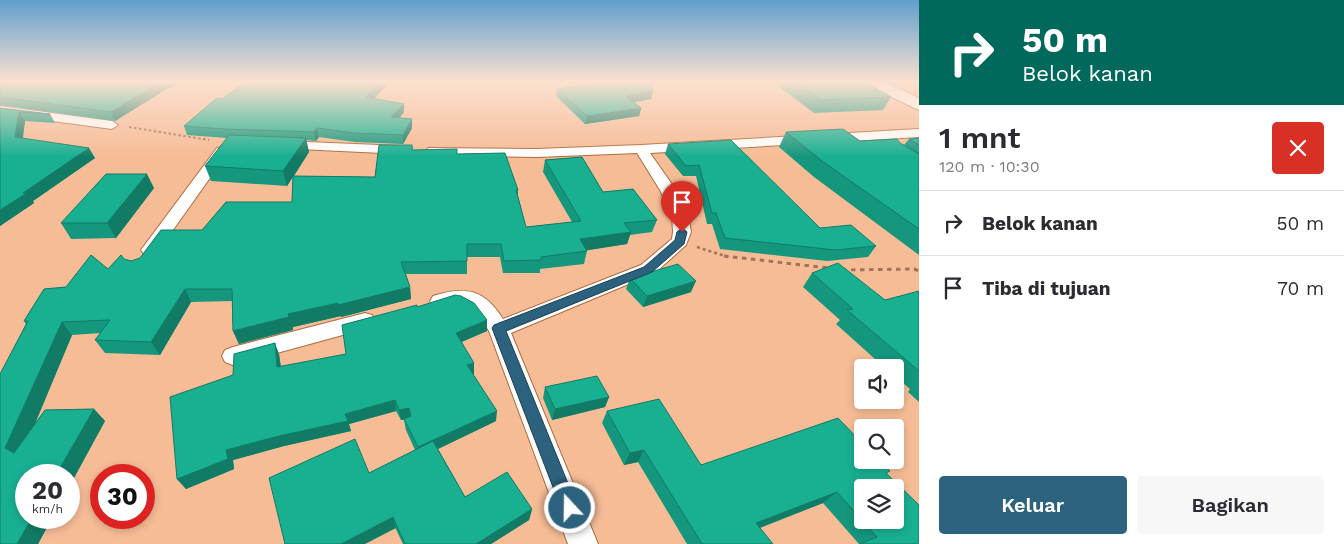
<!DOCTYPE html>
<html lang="id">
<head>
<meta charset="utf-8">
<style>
  body { margin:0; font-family:"Work Sans",sans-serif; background:#f7f7f7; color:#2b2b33; height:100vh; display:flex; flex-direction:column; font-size:19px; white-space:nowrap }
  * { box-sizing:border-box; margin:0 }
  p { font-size:16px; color:#7c7c81 }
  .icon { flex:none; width:28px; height:28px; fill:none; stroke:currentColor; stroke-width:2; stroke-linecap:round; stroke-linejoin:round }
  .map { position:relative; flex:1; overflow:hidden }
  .sheet { display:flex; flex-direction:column; background:#fff; width:425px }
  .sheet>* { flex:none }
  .top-card { background:#00695c; color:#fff; overflow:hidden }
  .tools { position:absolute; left:854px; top:359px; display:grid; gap:10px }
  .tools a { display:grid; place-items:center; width:50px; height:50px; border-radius:5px; background:#fff; box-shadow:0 2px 8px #0003; font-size:25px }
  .speed { position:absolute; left:15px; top:464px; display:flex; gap:10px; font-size:25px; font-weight:700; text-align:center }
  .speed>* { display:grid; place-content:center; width:65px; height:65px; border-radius:50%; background:#fff; box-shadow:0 2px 8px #0003; line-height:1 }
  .speed small { font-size:12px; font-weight:400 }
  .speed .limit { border:8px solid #d22; background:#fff; color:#111 }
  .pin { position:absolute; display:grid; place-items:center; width:42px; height:42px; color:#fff; margin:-51px -21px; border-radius:50% 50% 50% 0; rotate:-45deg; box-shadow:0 0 5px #0007 }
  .pin .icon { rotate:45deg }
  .me { position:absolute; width:55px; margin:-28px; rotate:339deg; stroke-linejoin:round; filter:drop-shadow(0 0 4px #0008) }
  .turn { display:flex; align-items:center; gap:18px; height:105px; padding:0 20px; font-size:22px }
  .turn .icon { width:65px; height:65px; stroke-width:2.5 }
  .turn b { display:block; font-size:35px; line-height:42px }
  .round { display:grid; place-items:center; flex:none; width:52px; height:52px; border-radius:5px; background:#f7f7f7 }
  .summary { display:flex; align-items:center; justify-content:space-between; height:85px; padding:0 20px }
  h1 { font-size:30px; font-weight:600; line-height:38px }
  .button { display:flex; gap:10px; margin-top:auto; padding:10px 20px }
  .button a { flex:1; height:58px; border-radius:5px; background:#2d627e; color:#fff; font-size:20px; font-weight:600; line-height:58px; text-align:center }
  .button a+a { background:#f7f7f7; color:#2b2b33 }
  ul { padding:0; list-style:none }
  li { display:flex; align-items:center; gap:15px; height:65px; padding:0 20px; border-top:1px solid #e1e1e2 }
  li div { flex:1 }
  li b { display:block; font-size:19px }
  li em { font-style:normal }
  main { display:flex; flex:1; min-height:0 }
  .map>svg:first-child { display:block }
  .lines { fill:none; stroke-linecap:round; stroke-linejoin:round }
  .minor-casing { stroke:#ad6a3c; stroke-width:2 }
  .primary-casing { stroke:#ad6a3c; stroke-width:2 }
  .path-far2 { stroke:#a07457; stroke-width:2; stroke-dasharray:2.5 2.5; stroke-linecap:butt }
  .path-far1 { stroke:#a07457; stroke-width:2.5; stroke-dasharray:3 3; stroke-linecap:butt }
  .path { stroke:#a07457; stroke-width:3; stroke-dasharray:4.5 4.5; stroke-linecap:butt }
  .minor { fill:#fff; fill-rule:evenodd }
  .primary { fill:#fff; fill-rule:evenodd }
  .wall { fill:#15977d }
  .shaded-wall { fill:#117b66 }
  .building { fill:#18b091; stroke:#117b66; fill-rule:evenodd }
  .route { fill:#2d627e; stroke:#1d4052 }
</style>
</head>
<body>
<main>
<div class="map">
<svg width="919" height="544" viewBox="0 0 919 544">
  <rect width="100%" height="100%" fill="#f6bc96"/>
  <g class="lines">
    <defs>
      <g id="minor">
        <path d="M0 106 112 121 118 125 112 129 0 114Z"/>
        <path d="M919 129V137L650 153 676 190 688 215 691 232 686 245 655 273 511 333 598 544H568L489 331C479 315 473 302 453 305 445 307 441 308 433 306L430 301 433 296C466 286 484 289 503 319L641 265 672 239 673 232 672 215 660 190 637 153 537 157 433 155 426 151 428 148 537 149 641 145Z"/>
        <path d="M283 141 403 146 410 150 403 154 278 148 276 145 278 142Z"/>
        <path d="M222 147 229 151 156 254 150 256 144 254 141 250 144 246 217 148Z"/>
        <path d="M365 313 372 315 375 321 372 327 233 365 225 362 222 356 225 350 233 347Z"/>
      </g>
      <path id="primary" d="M862 81H883L919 98V110L864 84Z"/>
    </defs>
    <!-- minor casing -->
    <use href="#minor" class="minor-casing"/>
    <!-- primary casing -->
    <use href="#primary" class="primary-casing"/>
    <!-- path-far2 -->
    <path class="path-far2" d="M129 127 209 140"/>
    <!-- path-far1 -->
    <path class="path-far1" d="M697 247 728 257"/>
    <!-- path -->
    <g class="path">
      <path d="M724 256 829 268"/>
      <path d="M842 270 914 269 919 271"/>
    </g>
    <!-- minor -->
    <use href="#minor" class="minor"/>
    <!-- primary -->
    <use href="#primary" class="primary"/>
  </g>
  <!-- wall -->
  <g class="wall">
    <path d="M0 81H184L171 88H168L115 121 0 105Z"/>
    <path d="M247 81H391L374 98 404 104V112L399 118 412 119V128L403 144 355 142 319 137 316 141 306 140 309 152 294 176 375 177 379 145H412L413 150 457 149V154L505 153 518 190V196L526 227 572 222 543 172 545 160 582 157 603 192 633 189 657 220 652 232 630 235 627 244 586 250 587 251 584 264 540 269V273H503L500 257H467V274H406L410 287 411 299 341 317V316L293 327V330L239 344 233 331 232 301 191 302 160 355 105 353 95 340 101 333 72 335 34 425 45 410 94 409 105 421 69 487V475H26V518H52L38 544H0V374L26 324 24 321 44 289 66 287 91 255 108 269 121 255 124 259 131 261 140 258 161 230H202L226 202H292L293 176 287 186 211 181 205 166 227 138 187 135 184 126 217 98 222 99Z"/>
    <path d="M780 81H864L891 97 883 110 814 113 778 86Z"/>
    <path d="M557 89 653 91 651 99 633 102 641 108 639 116 585 124 556 96Z"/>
    <path d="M0 108 50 114 55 123 25 121 23 138 95 158 33 201 34 203 0 226Z"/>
    <path d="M786 132 860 141 900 143 904 145 909 139 919 138V255L814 177 779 147Z"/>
    <path d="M668 144 820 228 876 246 868 257 827 261 720 249 712 224H707L696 176H683L665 154Z"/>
    <path d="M154 188 116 238 71 239 61 223Z"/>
    <path d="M812 273 885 300 919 291V402L908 392 910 389 895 376V368H885L836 324 840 320 803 287Z"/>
    <path d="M630 278 691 292 643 307 626 289Z"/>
    <path d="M417 307 487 331 462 342 474 374H473L496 421 438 449 465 497 532 509 529 520 491 544H403L369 473 415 450 406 430 404 420H401L396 411 349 424 351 431 284 446 233 460 234 469 186 489 177 479 233 375 279 354 281 367 346 354Z"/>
    <path d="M545 387 609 397 605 407 552 420 543 398Z"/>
    <path d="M607 411 701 465 887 474 919 544H859L823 503 760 528 773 544H687L638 462 624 465 602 423Z"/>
  </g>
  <!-- shaded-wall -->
  <g class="shaded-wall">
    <path d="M162 81H166L168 88 115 121 111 112Z"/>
    <path d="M168 81H184L171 88Z"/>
    <path d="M382 81H391L368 105 366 97Z"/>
    <path d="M653 91 651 99 624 104 625 96Z"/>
    <path d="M404 104V112L392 126 391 117Z"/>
    <path d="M641 108 639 116 585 124 587 116Z"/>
    <path d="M19 112 25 121 21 146 15 137Z"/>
    <path d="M412 119V128L403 144V135Z"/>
    <path d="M317 128 319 137 316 141 314 132Z"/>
    <path d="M306 138 309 152 287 186 283 171Z"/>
    <path d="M89 148 95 158 33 201 34 203 0 226V210L23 193Z"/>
    <path d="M147 174 154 188 116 238 107 223Z"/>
    <path d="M631 232 627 244 577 252 580 239Z"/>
    <path d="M696 281 691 292 643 307 647 296Z"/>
    <path d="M410 287 411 299 341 317V316L293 327V330L239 344 233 331 288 314Z"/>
    <path d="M185 289 191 302 160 355 151 342Z"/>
    <path d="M487 320V331L456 344V333Z"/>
    <path d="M62 322 72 335 20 460 5 448Z"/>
    <path d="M275 343 279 354 282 378 277 367Z"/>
    <path d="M474 363V374L467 376V365Z"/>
    <path d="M609 397 605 407 552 420 555 409Z"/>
    <path d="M395 400 396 411 349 424 351 431 284 446 233 460 234 469 186 489 177 479 226 450Z"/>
    <path d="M409 408 410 418 401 420 399 410Z"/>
    <path d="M94 409 105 421 69 487V475H56Z"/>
    <path d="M497 411 496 421 419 458 418 447Z"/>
    <path d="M644 450 638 462 624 465 630 453Z"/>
    <path d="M837 492 823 503 745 533 756 523Z"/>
    <path d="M532 509 529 520 491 544H476Z"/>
    <path d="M393 517 396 528 365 544H341Z"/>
    <path d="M32 518H52L38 544H17Z"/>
  </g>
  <!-- building -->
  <g class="building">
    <path d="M0 81H162L111 112 0 97Z"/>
    <path d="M247 81H382L366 97 404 104 391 117 412 119 403 135 354 133 317 128 314 132 224 129 184 126 217 98 222 99Z"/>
    <path d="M614 81H651L653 91 625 96 641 108 587 116 557 89Z"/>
    <path d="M794 81H864L891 97 821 100Z"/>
    <path d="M0 108 50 114 19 112 15 137 89 148 23 193H27L0 210Z"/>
    <path d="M843 129 860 141 897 139 900 143 919 154V229L822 161 786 132Z"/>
    <path d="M229 135 306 138 283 171 205 166Z"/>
    <path d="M919 138V145L909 139Z"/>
    <path d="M731 140 820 228 851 225 876 246 835 250 725 238 716 213H712L699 165 686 166 668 144Z"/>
    <path d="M379 145H412V150L457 149V154L505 153 518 190H516L526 227 581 221 545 160 582 157 603 192 633 189 657 220 624 223 631 232 580 239 587 251 541 257V260L504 261 501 244H467V261L401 262 410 287 338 305V303L288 314 289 317 233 331 232 289H185L151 342 95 340 110 320 62 322 5 448 14 453 45 410 94 409 56 475H26V518H32L17 544H0V374L28 321H24L44 289 66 287 91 255 108 269 121 255 124 259 131 261 140 258 161 230H202L226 202H292L293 176 375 177Z"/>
    <path d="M106 174H147L107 223H61Z"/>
    <path d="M838 263 885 300 919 291V371L847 310 853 309 812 273Z"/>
    <path d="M678 264 696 281 647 296 630 278Z"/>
    <path d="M455 295 461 296 474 303 487 320 456 333 474 363 467 365 497 411 418 447 404 419 411 416 409 408 399 410 395 400 345 414 348 421 279 436 226 450 228 459 177 479 170 397 233 375 234 354 275 343 277 367 346 354 342 325 417 305V307Z"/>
    <path d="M597 376 609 397 555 409 545 387Z"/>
    <path d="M659 399 701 465 838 418 862 443V460H879L890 471 886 473 919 505V544H860L877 537 837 492 756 523 773 544H702L644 450 630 453 607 411ZM862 488H895V520H862Z"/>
    <path d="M355 439 369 473 433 441 465 497 507 472 532 509 476 544H405L393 517 341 544H285L269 478Z"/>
  </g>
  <!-- sky -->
  <linearGradient id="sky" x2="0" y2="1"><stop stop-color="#609fce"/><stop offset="0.52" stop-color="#fbe1d0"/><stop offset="1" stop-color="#fbe1d0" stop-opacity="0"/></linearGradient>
  <rect width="919" height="157" fill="url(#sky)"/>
  <!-- route -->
  <path class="route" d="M682 228 687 232 684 244 652 272 506 331 578 508 576 514 570 517 564 514 561 508 492 328 494 325 644 267 675 240 677 232Z"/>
</svg>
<div class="tools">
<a><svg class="icon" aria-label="sound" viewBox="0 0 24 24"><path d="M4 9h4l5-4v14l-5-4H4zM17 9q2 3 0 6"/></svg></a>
<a><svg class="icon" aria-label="search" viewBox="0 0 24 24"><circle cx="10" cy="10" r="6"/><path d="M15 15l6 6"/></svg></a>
<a><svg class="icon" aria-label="layers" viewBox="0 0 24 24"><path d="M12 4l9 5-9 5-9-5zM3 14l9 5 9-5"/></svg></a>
</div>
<div class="speed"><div>20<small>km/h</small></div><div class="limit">30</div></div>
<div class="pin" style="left:682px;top:232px;background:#d93025"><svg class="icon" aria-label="arrive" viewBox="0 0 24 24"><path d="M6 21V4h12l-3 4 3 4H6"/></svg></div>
<svg class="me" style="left:570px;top:508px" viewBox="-20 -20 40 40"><circle r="17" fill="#2d627e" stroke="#fff" stroke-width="3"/><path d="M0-11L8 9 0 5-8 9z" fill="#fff"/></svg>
</div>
<section class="sheet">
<div class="top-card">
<div class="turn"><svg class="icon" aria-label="right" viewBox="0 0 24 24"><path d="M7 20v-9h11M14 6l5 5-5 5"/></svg><div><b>50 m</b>Belok kanan</div></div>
</div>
<div class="summary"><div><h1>1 mnt</h1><p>120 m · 10:30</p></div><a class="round" style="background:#d93025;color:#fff"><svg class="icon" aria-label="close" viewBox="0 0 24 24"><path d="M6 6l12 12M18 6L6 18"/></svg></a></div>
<ul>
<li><svg class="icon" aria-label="right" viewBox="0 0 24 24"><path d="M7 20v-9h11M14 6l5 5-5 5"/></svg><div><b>Belok kanan</b></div><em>50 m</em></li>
<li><svg class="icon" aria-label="arrive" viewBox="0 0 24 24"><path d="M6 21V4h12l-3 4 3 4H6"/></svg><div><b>Tiba di tujuan</b></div><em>70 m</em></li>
</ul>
<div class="button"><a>Keluar</a><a>Bagikan</a></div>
</section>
</main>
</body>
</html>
